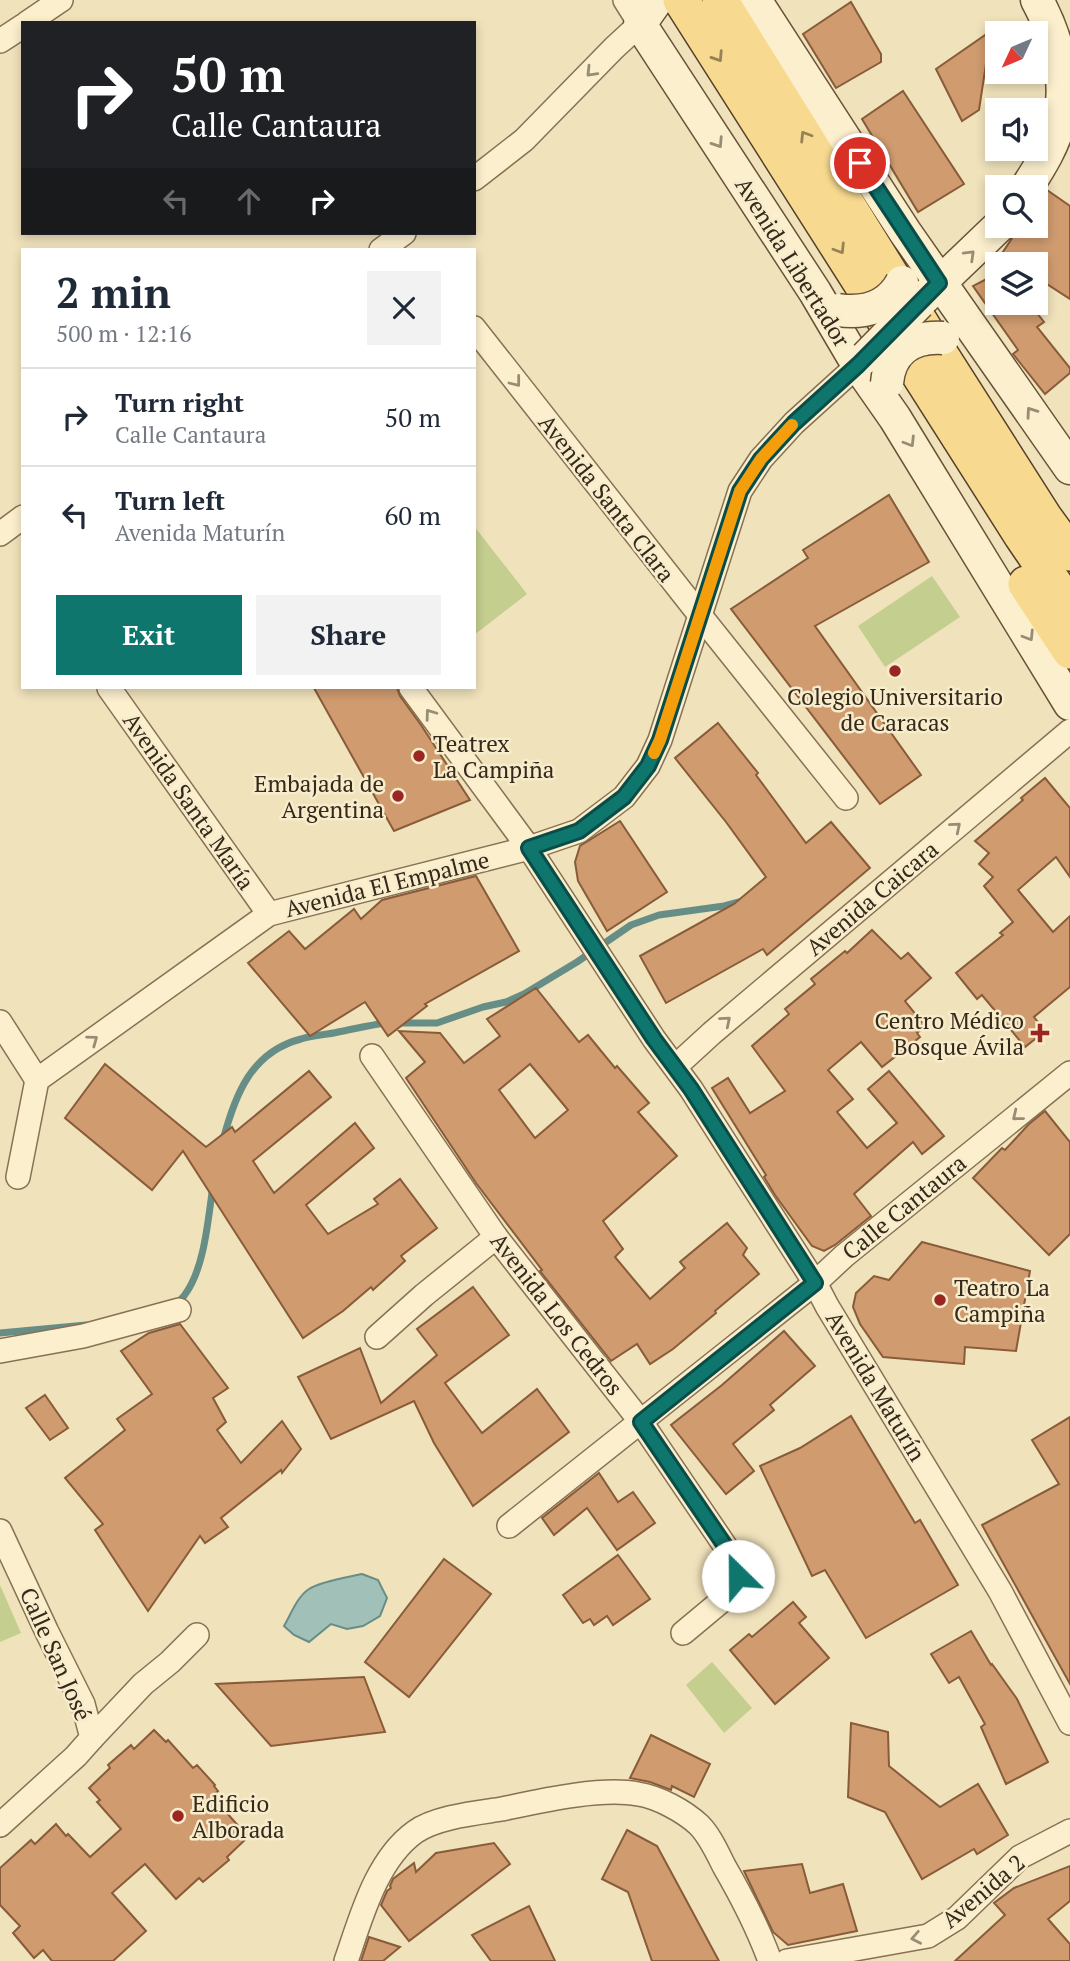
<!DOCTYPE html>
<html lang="en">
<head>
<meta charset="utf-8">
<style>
  body { margin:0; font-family:"PT Serif",serif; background:#f2f2f3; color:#1f2937; height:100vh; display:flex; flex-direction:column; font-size:26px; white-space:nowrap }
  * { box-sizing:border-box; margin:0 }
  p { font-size:23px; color:#747a83 }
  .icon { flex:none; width:38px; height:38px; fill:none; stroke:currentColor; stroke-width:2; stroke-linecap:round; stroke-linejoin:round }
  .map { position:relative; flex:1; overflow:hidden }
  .panel { position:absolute; left:21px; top:248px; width:455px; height:441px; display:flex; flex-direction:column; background:#fff; border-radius:0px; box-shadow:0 4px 10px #0003 }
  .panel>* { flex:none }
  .hud { position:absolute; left:21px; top:21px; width:455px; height:214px; border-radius:0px; box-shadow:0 4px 10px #0003; background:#202124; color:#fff; overflow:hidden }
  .needle { width:46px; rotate:226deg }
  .buttons { position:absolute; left:985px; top:21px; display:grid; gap:14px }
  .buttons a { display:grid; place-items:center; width:63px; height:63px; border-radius:0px; background:#fff; box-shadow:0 4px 10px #0003; font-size:35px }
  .pin { position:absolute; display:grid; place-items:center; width:60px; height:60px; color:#fff; margin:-30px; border:4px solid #fff; border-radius:50%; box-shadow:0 2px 7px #0007 }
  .me { position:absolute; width:77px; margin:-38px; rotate:337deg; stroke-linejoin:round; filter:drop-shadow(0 0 5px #0008) }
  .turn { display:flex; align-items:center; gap:24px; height:147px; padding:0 35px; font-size:32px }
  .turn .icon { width:91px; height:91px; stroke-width:2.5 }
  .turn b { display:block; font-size:49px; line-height:60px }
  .lanes { display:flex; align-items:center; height:66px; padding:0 35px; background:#0003; justify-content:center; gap:35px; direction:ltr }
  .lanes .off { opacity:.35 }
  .round { display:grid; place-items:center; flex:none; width:74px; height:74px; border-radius:0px; background:#f2f2f3 }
  .headline { display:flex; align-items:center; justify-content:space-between; height:119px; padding:0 35px }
  h1 { font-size:42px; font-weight:600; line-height:52px }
  .button { display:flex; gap:14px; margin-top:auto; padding:14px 35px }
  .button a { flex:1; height:80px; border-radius:0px; background:#0f766e; color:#fff; font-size:28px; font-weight:600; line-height:80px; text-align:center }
  .button a+a { background:#f2f2f3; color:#1f2937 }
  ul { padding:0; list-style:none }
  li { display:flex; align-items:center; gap:21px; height:98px; padding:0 35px; border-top:2px solid #e0e1e3 }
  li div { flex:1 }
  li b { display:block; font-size:26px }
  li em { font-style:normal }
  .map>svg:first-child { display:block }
  .pitch { fill:#c4ce8f }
  .water { fill:#a0c0b8; stroke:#678e86; stroke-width:2 }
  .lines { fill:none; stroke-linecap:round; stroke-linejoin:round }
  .stream { stroke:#678e86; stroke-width:7 }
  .building { fill:#d09b6f; stroke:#885b39; stroke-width:2; fill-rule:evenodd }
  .street-casing { stroke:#887154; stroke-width:26 }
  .secondary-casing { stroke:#695238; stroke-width:35 }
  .primary-casing { stroke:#553f29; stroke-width:38 }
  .street { stroke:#fbefce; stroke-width:23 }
  .secondary { stroke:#fbefce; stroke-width:32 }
  .primary { stroke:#f7da8f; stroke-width:35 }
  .secondary-bridge-casing { stroke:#695238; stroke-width:35; stroke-linecap:butt }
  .secondary-bridge { stroke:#fbefce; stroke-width:32 }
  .oneway { stroke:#968254 }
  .oneway2 { stroke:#988c74 }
  .route-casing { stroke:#0a4d48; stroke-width:18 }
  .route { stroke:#0f766e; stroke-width:12 }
  .slow { stroke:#f59e0b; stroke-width:12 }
  .poi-dot { fill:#9a2521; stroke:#f7eccb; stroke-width:2.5 }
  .labels { text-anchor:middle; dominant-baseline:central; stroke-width:5; stroke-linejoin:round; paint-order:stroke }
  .street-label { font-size:23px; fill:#36291a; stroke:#f7eccb }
  .poi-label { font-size:23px; fill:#36291a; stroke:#f7eccb; text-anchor:start }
</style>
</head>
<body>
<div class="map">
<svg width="1070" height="1961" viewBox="0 0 1070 1961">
  <rect width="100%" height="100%" fill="#f0e2bb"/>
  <!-- pitch -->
  <g class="pitch">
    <path d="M474 526 527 594 474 635Z"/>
    <path d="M932 576 960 617 885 667 858 626Z"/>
    <path d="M0 1585 21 1633 0 1642Z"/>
    <path d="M712 1662 752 1708 724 1733 686 1685Z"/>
  </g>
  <!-- water -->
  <path class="water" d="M362 1574 378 1580 387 1598 380 1616 363 1626 347 1629 331 1624 309 1642 294 1635 284 1626C291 1614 297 1597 309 1589 319 1582 349 1577 362 1574Z"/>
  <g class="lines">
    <!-- stream -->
    <g class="stream">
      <path d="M398 1023H437L483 1007 506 1002 524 994 577 962 631 925 659 915 724 906 743 901"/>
      <path d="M223 1140C235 1095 251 1052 301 1039 313 1035 326 1035 338 1032 354 1029 370 1025 386 1023"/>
      <path d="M174 1305C178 1302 183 1298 186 1293 205 1266 208 1218 213 1186"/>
      <path d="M0 1333 86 1325"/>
    </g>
  </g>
  <!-- building -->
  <g class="building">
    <path d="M851 2 881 54V62L836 88 803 34Z"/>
    <path d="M991 31 979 110 962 121 936 69Z"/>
    <path d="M903 91 964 184 918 212 862 119Z"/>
    <path d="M1047 190 1070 206V299L1036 277V264H1016L1001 255 1020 226H1036V203Z"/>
    <path d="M998 273V303H1029L1044 322 1037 327 1070 368V373L1045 394 1013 354 1018 350 973 286Z"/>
    <path d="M889 495 929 562 815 626 921 775 880 804 731 609 808 558 803 550Z"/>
    <path d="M314 688H397L400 696 421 725 470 800 394 831Z"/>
    <path d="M718 723 758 773 756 775 806 843 831 822 870 868 767 955 763 949 666 1003 640 956 734 904 766 877 726 822 675 758Z"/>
    <path d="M1045 778 1070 808V877L1056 857 1018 890 1053 932 1070 916V987L1034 1017 1045 1031 1025 1047 982 995 977 999 956 973 1003 935 1000 933 1013 922 984 886 993 877 979 864 989 853 975 841 1023 800 1021 798Z"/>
    <path d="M620 821 667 892 607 931 578 881 575 862 580 846Z"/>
    <path d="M476 876 519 951 425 1004 427 1006 388 1036 365 1002 310 1036 248 963 289 931 305 949 354 909 361 919 382 900Z"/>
    <path d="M872 930 901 959 908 953 931 978 905 1001 925 1026 917 1033 920 1037 882 1067 861 1042 828 1070 853 1099 837 1112 867 1148 897 1123 868 1089 889 1071 944 1136 922 1154 913 1142 854 1194 871 1216 835 1245 824 1251 812 1246 775 1195 764 1177 766 1175 712 1088 728 1078 750 1113 785 1091 752 1046 789 1014 785 1009 815 984 811 979 845 951 847 953Z"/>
    <path d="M536 988 579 1042 588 1035 615 1068 617 1066 649 1103 638 1112 677 1156 603 1221 623 1249 615 1257 650 1299 685 1268 680 1262 727 1223 747 1248 743 1255 759 1274 715 1311 716 1313 673 1349 650 1364 637 1344 611 1361 540 1271 542 1270 476 1183 406 1078 425 1062 399 1031 440 1033 464 1063 500 1036 487 1019ZM530 1064 568 1110 535 1138 499 1090Z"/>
    <path d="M105 1064 206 1147 232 1127 235 1132 309 1071 331 1097 253 1161 274 1193 355 1123 374 1148 306 1205 328 1234 378 1204 374 1199 400 1179 437 1228 401 1256 405 1261 373 1290 371 1287 343 1311 303 1338 183 1151 152 1190 65 1118Z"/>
    <path d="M1045 1111 1070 1142V1234L1049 1255 973 1178 1002 1148 1005 1150 1029 1124Z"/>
    <path d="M922 1242 1030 1271 1016 1351 965 1347 964 1364 883 1357 860 1324 853 1307 856 1293 874 1276 889 1280Z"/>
    <path d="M473 1287 509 1335 445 1383 482 1433 537 1389 569 1432 473 1506 434 1443 414 1401 331 1439 298 1377 360 1348 381 1403 437 1355 417 1329Z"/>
    <path d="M180 1324 228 1388 213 1398 226 1422 217 1430 241 1463 282 1421 301 1449 282 1473 281 1470 221 1518 228 1527 205 1543 200 1536 148 1611 95 1530 103 1524 65 1478 125 1430 117 1419 152 1394 121 1351 149 1333Z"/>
    <path d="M784 1331 815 1366 770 1405 774 1410 733 1444 754 1471 726 1494 671 1425 722 1385Z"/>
    <path d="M45 1395 68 1428 50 1440 26 1408Z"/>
    <path d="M851 1416 915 1523 920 1520 958 1585 866 1638 825 1570 812 1576 760 1466 800 1448Z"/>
    <path d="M1070 1417V1684L982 1525 1059 1484 1032 1440Z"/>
    <path d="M599 1473 618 1502 633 1492 655 1523 617 1550 587 1508 554 1535 542 1518Z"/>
    <path d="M618 1555 650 1599 613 1625 607 1616 594 1625 590 1619 583 1623 563 1595Z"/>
    <path d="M444 1559 491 1594 409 1697 365 1662Z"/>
    <path d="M793 1602 806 1617 799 1623 829 1658 775 1704 730 1650 749 1634 752 1637Z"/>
    <path d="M971 1631 991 1665 992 1664 1017 1699 1048 1762 1006 1784 981 1727 985 1724 959 1677 949 1683 931 1654Z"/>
    <path d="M364 1677 385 1732 271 1746 216 1684Z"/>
    <path d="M851 1723 888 1732 889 1766 940 1807 978 1784 1008 1835 977 1854 974 1849 922 1879 885 1812 848 1797Z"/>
    <path d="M154 1730 166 1742 168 1740 193 1768 197 1765 215 1785 214 1786 218 1791 212 1796 248 1837 227 1857 229 1860 203 1882 199 1878 176 1899 145 1864 112 1893 146 1931 113 1961H52L43 1950 34 1958 13 1933 20 1926 0 1905V1868L31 1840 35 1844 56 1824 66 1836 68 1834 90 1857 121 1829 97 1802 100 1800 89 1788 110 1768 108 1765 131 1745 134 1749Z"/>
    <path d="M651 1735 710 1764 694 1797 672 1786 671 1790 650 1782 630 1778Z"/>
    <path d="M627 1830 657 1846 719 1961H652L628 1892 602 1879Z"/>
    <path d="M494 1843 510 1864 409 1941 381 1905 387 1891 391 1888 390 1886 393 1879 414 1863 416 1872 436 1853Z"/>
    <path d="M802 1864 810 1893 843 1884 857 1931 788 1945 773 1932 744 1871Z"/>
    <path d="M1070 1866V1901L1048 1919 1070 1944V1961H955L1005 1915 994 1903 1014 1888Z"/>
    <path d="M529 1906 555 1961H491L472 1935Z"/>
    <path d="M369 1937 400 1947 383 1961H361Z"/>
  </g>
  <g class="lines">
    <defs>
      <g id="street">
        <path d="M27 23 61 0"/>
        <path d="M0 41 23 26"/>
        <path d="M474 179 524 140 614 48 640 24 625 0"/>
        <path d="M381 250 404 233"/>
        <path d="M474 328 699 614 846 798"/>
        <path d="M0 534 23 517"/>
        <path d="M109 688 269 914"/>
        <path d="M411 688 529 848 654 1039 691 1089 815 1283 827 1306 1000 1591 1070 1723"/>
        <path d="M0 1022 37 1080"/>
        <path d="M372 1056 496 1237 641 1422 736 1562 738 1576 731 1593 683 1633"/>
        <path d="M676 1066 712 1033 1070 731"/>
        <path d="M18 1177 37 1080 269 914 529 848 579 831 624 797 648 766 660 740 740 491 761 459 794 423 858 365"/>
        <path d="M377 1337 424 1295 496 1237"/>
        <path d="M0 1351 83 1336 179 1310"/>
        <path d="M509 1526 815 1283 844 1256 1070 1073"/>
        <path d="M0 1531 47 1632 83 1704 92 1738 76 1756 0 1825"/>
        <path d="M92 1738 143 1684 170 1662 197 1635"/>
        <path d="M346 1961C361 1918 376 1860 415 1832 436 1817 476 1813 502 1809 540 1801 600 1787 638 1794 658 1797 684 1811 699 1825 710 1836 717 1852 724 1866 742 1897 758 1928 770 1961"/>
        <path d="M787 1961 928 1936 957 1918 1020 1857 1070 1831"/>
      </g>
      <g id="secondary">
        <path d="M657 0 640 24 815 292 858 365 895 418 1070 704"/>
        <path d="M755 0 905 232 1070 468"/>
        <path d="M1027 187C1040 167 1055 143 1060 119 1068 77 1057 37 1037 0"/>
        <path d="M924 298 999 226"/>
      </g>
      <g id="primary">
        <path d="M681 0 1022 536 1070 607"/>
        <path d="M720 0 930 338 1044 517 1070 553"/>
        <path d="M1026 584 1070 651"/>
      </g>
    </defs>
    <!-- street casing -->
    <use href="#street" class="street-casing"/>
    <!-- secondary casing -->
    <use href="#secondary" class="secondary-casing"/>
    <!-- primary casing -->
    <use href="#primary" class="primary-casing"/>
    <!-- street -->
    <use href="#street" class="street"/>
    <!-- secondary -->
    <use href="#secondary" class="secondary"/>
    <!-- primary -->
    <use href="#primary" class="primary"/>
    <defs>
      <g id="secondary-bridge">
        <path d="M838 310C865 314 889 307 902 282"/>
        <path d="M866 357 919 303"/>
        <path d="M887 383C890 350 912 336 943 338"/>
      </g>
    </defs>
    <!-- secondary-bridge casing -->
    <use href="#secondary-bridge" class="secondary-bridge-casing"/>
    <!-- secondary-bridge -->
    <use href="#secondary-bridge" class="secondary-bridge"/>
  </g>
  <!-- one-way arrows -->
  <defs><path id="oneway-chevron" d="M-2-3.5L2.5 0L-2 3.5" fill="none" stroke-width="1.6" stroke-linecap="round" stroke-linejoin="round" transform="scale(1.75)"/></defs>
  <g class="oneway">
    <use href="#oneway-chevron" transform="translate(718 57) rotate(57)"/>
    <use href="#oneway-chevron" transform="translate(805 136) rotate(-122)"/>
    <use href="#oneway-chevron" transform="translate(840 249) rotate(58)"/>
  </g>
  <g class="oneway2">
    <use href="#oneway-chevron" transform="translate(591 72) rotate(134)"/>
    <use href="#oneway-chevron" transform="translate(718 143) rotate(57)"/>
    <use href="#oneway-chevron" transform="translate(970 255) rotate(-44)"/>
    <use href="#oneway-chevron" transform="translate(516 382) rotate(52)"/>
    <use href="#oneway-chevron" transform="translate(1031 412) rotate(-125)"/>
    <use href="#oneway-chevron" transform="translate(910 442) rotate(58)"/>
    <use href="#oneway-chevron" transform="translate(1029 636) rotate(58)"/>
    <use href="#oneway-chevron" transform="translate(430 714) rotate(-126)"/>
    <use href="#oneway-chevron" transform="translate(956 827) rotate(-40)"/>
    <use href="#oneway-chevron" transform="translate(726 1021) rotate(-40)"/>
    <use href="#oneway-chevron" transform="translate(93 1040) rotate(-36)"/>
    <use href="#oneway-chevron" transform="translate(1017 1116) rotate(141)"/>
    <use href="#oneway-chevron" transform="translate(916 1938) rotate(169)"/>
  </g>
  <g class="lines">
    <defs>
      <path id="route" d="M738 1576 736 1562 641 1422 815 1283 691 1089 654 1039 529 848 579 831 624 797 648 766 660 740 740 491 761 459 794 423 858 365 939 283 860 163"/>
    </defs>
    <!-- route casing -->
    <use href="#route" class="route-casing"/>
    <!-- route -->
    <use href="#route" class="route"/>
    <!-- slow -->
    <path class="slow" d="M654 753 660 740 740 491 761 459 792 425"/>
  </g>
  <!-- markers -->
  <g class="poi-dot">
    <circle cx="895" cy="671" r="7"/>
    <circle cx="419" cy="756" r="7"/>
    <circle cx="398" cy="796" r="7"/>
    <path d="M1036.5 1022.5h7v7h7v7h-7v7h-7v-7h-7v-7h7z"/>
    <circle cx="940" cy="1300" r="7"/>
    <circle cx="178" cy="1816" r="7"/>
  </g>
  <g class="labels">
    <!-- street labels -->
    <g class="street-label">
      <text transform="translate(793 262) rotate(58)">Avenida Libertador</text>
      <text transform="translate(607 498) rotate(52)">Avenida Santa Clara</text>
      <text transform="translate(189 801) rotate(55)">Avenida Santa María</text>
      <text transform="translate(387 884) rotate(-14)">Avenida El Empalme</text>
      <text transform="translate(872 898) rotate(-40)">Avenida Caicara</text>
      <text transform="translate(904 1207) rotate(-39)">Calle Cantaura</text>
      <text transform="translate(557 1314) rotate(52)">Avenida Los Cedros</text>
      <text transform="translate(876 1386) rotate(59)">Avenida Maturín</text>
      <text transform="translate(56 1654) rotate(66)">Calle San José</text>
      <text transform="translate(983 1891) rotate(-40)">Avenida 2</text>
    </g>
    <!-- poi labels -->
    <g class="poi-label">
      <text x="895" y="696" text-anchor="middle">Colegio Universitario<tspan x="895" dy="26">de Caracas</tspan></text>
      <text x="433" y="743">Teatrex<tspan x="433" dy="26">La Campiña</tspan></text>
      <text x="384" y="783" text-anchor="end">Embajada de<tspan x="384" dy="26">Argentina</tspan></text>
      <text x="1024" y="1020" text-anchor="end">Centro Médico<tspan x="1024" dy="26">Bosque Ávila</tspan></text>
      <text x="954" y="1287">Teatro La<tspan x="954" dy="26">Campiña</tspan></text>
      <text x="192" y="1803">Edificio<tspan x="192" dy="26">Alborada</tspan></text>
    </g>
  </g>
</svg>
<div class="buttons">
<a><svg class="needle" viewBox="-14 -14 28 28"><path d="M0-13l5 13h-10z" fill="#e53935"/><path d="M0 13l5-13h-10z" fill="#747a83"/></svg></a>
<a><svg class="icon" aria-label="sound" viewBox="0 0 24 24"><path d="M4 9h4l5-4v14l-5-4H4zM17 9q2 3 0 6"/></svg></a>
<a><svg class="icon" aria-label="search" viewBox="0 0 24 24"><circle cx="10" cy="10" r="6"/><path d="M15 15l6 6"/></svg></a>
<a><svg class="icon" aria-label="layers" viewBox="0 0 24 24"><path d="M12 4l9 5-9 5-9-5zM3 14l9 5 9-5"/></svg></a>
</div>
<div class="pin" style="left:860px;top:163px;background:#d93025"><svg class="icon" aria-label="arrive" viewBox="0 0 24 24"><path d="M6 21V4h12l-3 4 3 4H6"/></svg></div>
<svg class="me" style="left:738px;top:1576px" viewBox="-20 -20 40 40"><circle r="19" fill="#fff"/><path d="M0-13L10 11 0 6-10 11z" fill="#0f766e"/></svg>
<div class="hud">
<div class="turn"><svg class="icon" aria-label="right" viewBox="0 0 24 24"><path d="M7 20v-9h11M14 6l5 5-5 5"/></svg><div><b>50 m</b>Calle Cantaura</div></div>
<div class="lanes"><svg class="icon off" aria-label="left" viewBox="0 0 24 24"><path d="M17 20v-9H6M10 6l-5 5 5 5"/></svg><svg class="icon off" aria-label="ahead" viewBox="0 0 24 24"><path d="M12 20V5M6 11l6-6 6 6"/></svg><svg class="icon" aria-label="right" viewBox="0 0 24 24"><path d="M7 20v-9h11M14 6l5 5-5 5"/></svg></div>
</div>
<section class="panel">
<div class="headline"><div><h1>2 min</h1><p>500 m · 12:16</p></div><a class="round"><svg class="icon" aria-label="close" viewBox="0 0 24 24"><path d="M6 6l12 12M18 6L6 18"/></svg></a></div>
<ul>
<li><svg class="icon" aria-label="right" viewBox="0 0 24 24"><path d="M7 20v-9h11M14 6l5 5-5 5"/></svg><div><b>Turn right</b><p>Calle Cantaura</p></div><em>50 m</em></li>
<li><svg class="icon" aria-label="left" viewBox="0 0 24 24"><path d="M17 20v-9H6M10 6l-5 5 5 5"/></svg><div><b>Turn left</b><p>Avenida Maturín</p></div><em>60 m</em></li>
</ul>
<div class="button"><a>Exit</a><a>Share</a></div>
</section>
</div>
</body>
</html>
